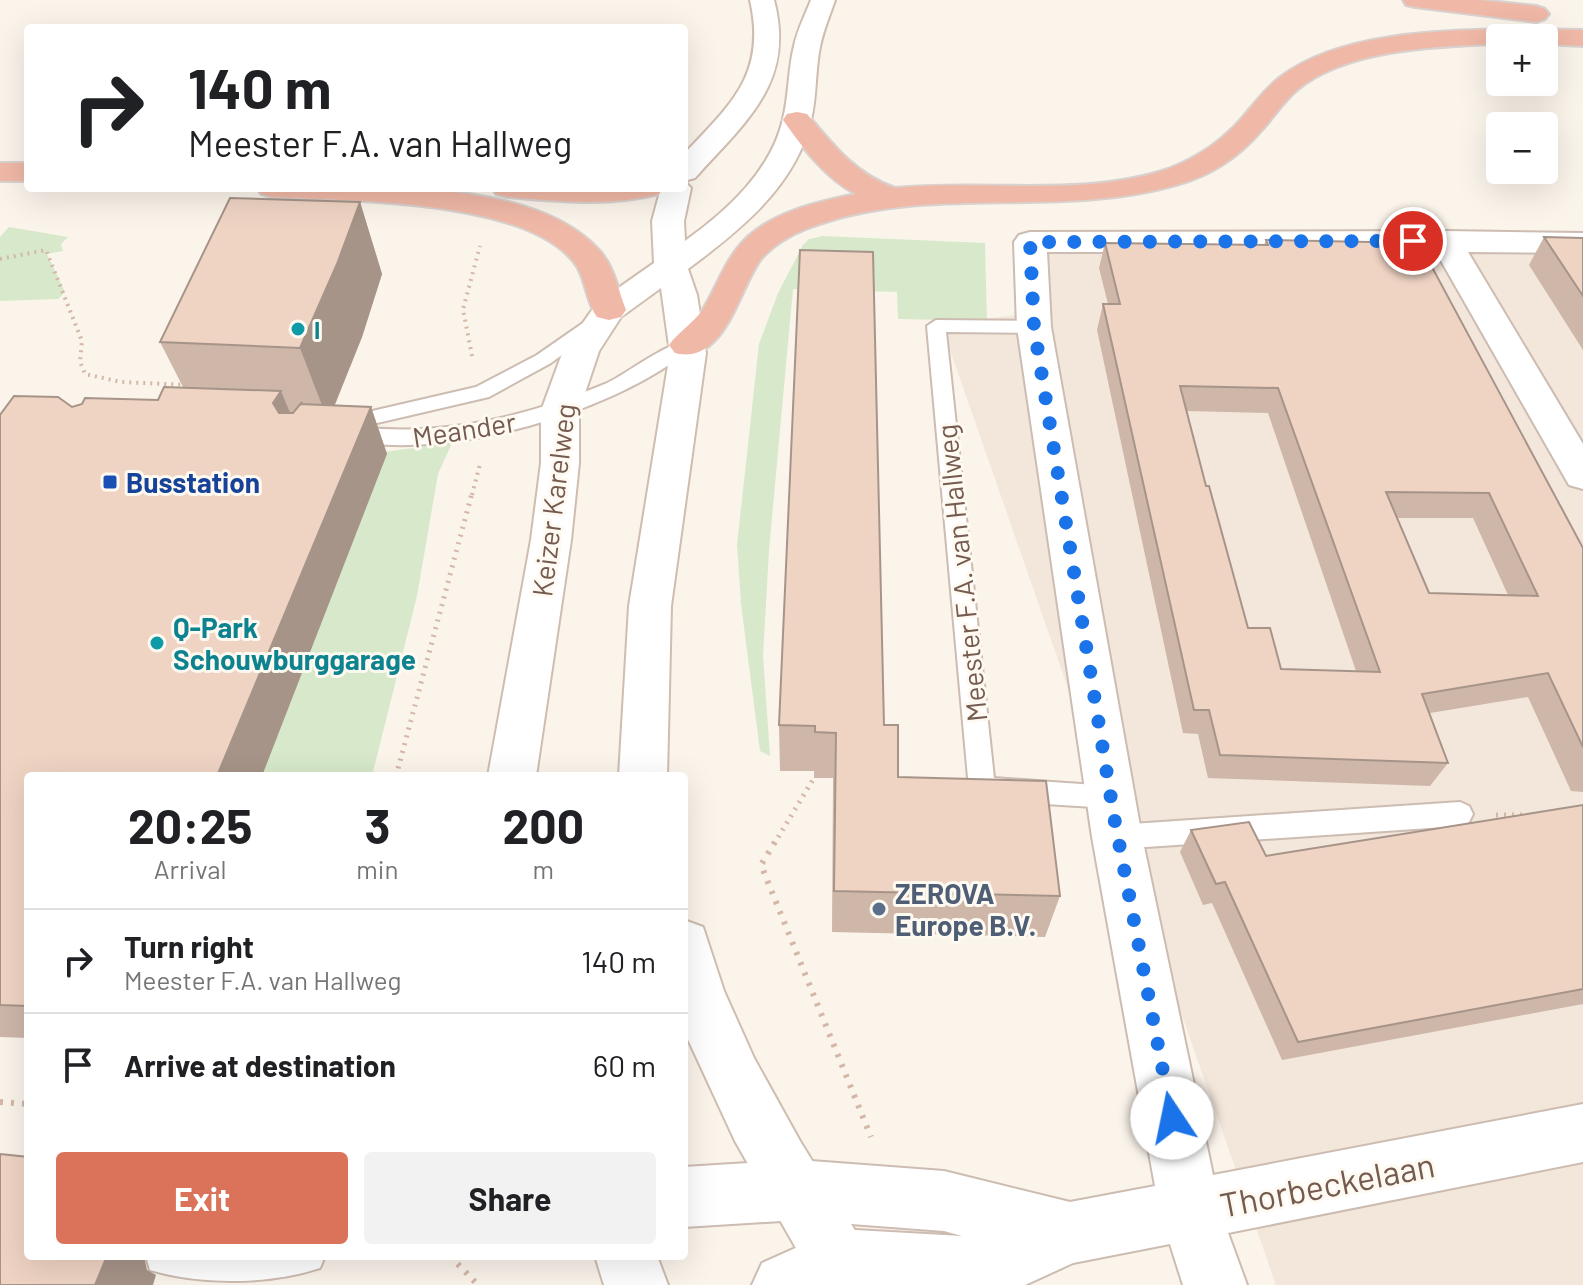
<!DOCTYPE html>
<html lang="en">
<head>
<meta charset="utf-8">
<style>
  body { margin:0; font-family:Barlow,sans-serif; background:#f2f2f2; color:#202124; height:100vh; display:flex; flex-direction:column; font-size:30px; white-space:nowrap }
  * { box-sizing:border-box; margin:0 }
  p { font-size:26px; color:#757577 }
  .icon { flex:none; width:44px; height:44px; fill:none; stroke:currentColor; stroke-width:2; stroke-linecap:round; stroke-linejoin:round }
  .map { position:relative; flex:1; overflow:hidden }
  .drawer { position:absolute; left:24px; top:772px; width:664px; height:488px; display:flex; flex-direction:column; background:#fff; border-radius:8px; box-shadow:0 8px 32px #0002 }
  .drawer>* { flex:none }
  .guide { position:absolute; left:24px; top:24px; width:664px; height:168px; border-radius:8px; box-shadow:0 8px 32px #0002; background:#fff; color:#202124; overflow:hidden }
  .tools { position:absolute; left:1486px; top:24px; display:grid; gap:16px }
  .tools a { display:grid; place-items:center; width:72px; height:72px; border-radius:8px; background:#fff; box-shadow:0 8px 32px #0002; font-size:40px }
  .pin { position:absolute; display:grid; place-items:center; width:68px; height:68px; color:#fff; margin:-34px; border:4px solid #fff; border-radius:50%; box-shadow:0 2px 8px #0007 }
  .me { position:absolute; width:88px; margin:-44px; rotate:349deg; stroke-linejoin:round; filter:drop-shadow(0 0 6px #0008) }
  .turn { display:flex; align-items:center; gap:28px; height:168px; padding:0 32px; font-size:36px }
  .turn .icon { width:104px; height:104px; stroke-width:2.5 }
  .turn b { display:block; font-size:56px; line-height:68px }
  .eta { display:flex; justify-content:space-evenly; align-items:center; height:136px; text-align:center }
  .eta b { font-size:48px; font-weight:700; line-height:56px }
  .action { display:flex; gap:16px; margin-top:auto; padding:16px 32px }
  .action a { flex:1; height:92px; border-radius:8px; background:#db735a; color:#fff; font-size:32px; font-weight:700; line-height:92px; text-align:center }
  .action a+a { background:#f2f2f2; color:#202124 }
  ul { padding:0; list-style:none }
  li { display:flex; align-items:center; gap:24px; height:104px; padding:0 32px; border-top:2px solid #e0e0e0 }
  li div { flex:1 }
  li b { display:block; font-size:30px }
  li em { font-style:normal }
  .map>svg:first-child { display:block }
  .residential { fill:#f3e6da }
  .green { fill:#d7e9ca }
  .lines { fill:none; stroke-linecap:round; stroke-linejoin:round }
  .service-casing { stroke:#cdbcb1; stroke-width:4 }
  .minor-casing { stroke:#cdbcb1; stroke-width:4 }
  .secondary-casing { stroke:#cfbdaf; stroke-width:4 }
  .motorway-casing { stroke:#d8d1ce; stroke-width:4 }
  .path-far2 { stroke:#d4b7a7; stroke-width:4; stroke-dasharray:2 5; stroke-linecap:butt }
  .path-far1 { stroke:#d4b7a7; stroke-width:5; stroke-dasharray:2 6; stroke-linecap:butt }
  .path { stroke:#d4b7a7; stroke-width:6; stroke-dasharray:3 8; stroke-linecap:butt }
  .service { fill:#fff; fill-rule:evenodd }
  .minor { fill:#fff; fill-rule:evenodd }
  .secondary { fill:#fff; fill-rule:evenodd }
  .motorway { fill:#f0b8a7; fill-rule:evenodd }
  .wall { fill:#ceb6a9; fill-rule:evenodd }
  .shaded-wall { fill:#a79489 }
  .building { fill:#efd4c4; stroke:#a79489; stroke-width:2; fill-rule:evenodd }
  .route { stroke:#1a73e8; stroke-width:14; stroke-dasharray:0 25.2 }
  .culture-dot { fill:#0f9aa8; stroke:#fef9f1; stroke-width:3 }
  .transit-dot { fill:#1a4fb4; stroke:#fef9f1; stroke-width:3 }
  .service-dot { fill:#5c6f8a; stroke:#fef9f1; stroke-width:3 }
  .labels { text-anchor:middle; dominant-baseline:central; stroke-width:6; stroke-linejoin:round; paint-order:stroke }
  .far-culture-label { font-size:24px; font-weight:bold; fill:#0d838f; stroke:#fef9f1; text-anchor:start }
  .street-label { font-size:28px; fill:#755b4f; stroke:#fef9f1 }
  .transit-label { font-size:28px; font-weight:bold; fill:#164399; stroke:#fef9f1; text-anchor:start }
  .culture-label { font-size:28px; font-weight:bold; fill:#0d838f; stroke:#fef9f1; text-anchor:start }
  .service-label { font-size:28px; font-weight:bold; fill:#4e5e75; stroke:#fef9f1; text-anchor:start }
  .near-street-label { font-size:34px; fill:#755b4f; stroke:#fef9f1 }
</style>
</head>
<body>
<div class="map">
<svg width="1583" height="1285" viewBox="0 0 1583 1285">
  <rect width="100%" height="100%" fill="#fbf4eb"/>
  <!-- residential -->
  <path class="residential" d="M1583 240V1285H1276L941 324 1016 315 1035 241Z"/>
  <!-- green -->
  <g class="green">
    <path d="M9 227 68 237 61 244 63 251 47 254 65 292 58 299 0 301V237Z"/>
    <path d="M823 236 985 243 987 321 898 319 897 292 793 289 769 550 763 656 770 756 760 751 741 604 737 545 759 344 778 293 803 245 809 239Z"/>
    <path d="M452 443 438 474 417 596 372 776H252L376 453Z"/>
  </g>
  <g class="lines">
    <defs>
      <g id="service">
        <path d="M596 314 603 316 605 320 603 324 551 363 489 397 360 427C445 437 529 416 607 383 627 374 675 336 694 341L697 345C688 356 673 362 661 370 583 419 433 463 342 438L340 431 332 425 342 418 476 387 537 355Z"/>
        <path d="M936 320 1034 321 1043 327 1034 333 946 332 994 778 1110 786 1119 789 1123 797 1119 805 1110 808 982 800 973 797 969 789 927 326Z"/>
        <path d="M1460 802 1469 806 1473 814 1469 822 1460 826 1117 849 1107 845 1103 837 1107 829 1117 825Z"/>
        <path d="M146 1256H325L320 1268C269 1285 201 1285 150 1270Z"/>
      </g>
      <path id="minor" d="M1445 231 1583 233V253L1468 252 1583 444V489L1569 485 1436 252H1047L1051 327 1142 837 1213 1175 1583 1104V1162L1228 1233 1247 1285H1183L1170 1244 1073 1263 1025 1285H752L762 1263 838 1229 962 1236 944 1231 798 1220 684 1227V1167L798 1160 944 1171 1070 1202 1155 1186 1092 837 1017 327 1014 242 1019 235 1030 232Z"/>
      <g id="secondary">
        <path d="M750 0H774C796 83 745 122 695 178L684 181 691 188 684 221 685 241C727 211 771 171 783 119 789 95 788 70 794 46 797 31 805 15 811 0H835C830 15 823 31 820 47 815 71 817 96 811 120 796 186 739 231 688 269L697 295 706 353 671 606 667 776H619L629 606 670 353 661 288 621 317 599 351 579 411V463L571 540 536 776H488L531 540 541 463V411L563 351 597 303 654 263 652 221 661 188H684V154C731 104 767 74 750 0Z"/>
        <path d="M684 920 703 927 724 991 754 1058 800 1141 875 1263 885 1285H817L735 1141 686 1035Z"/>
        <path d="M595 1256H657L668 1285H604Z"/>
      </g>
      <g id="motorway">
        <path d="M1403 0H1480L1536 6 1545 9 1549 14 1545 19 1536 22 1415 7 1406 5Z"/>
        <path d="M1514 29 1583 30V46L1544 44V38H1500V44C1438 46 1346 49 1297 90 1283 102 1273 118 1261 131 1238 158 1210 176 1176 185 1054 220 925 182 806 229 790 235 772 246 761 259 739 288 725 366 675 353L669 345C679 331 694 323 703 309 715 290 722 268 736 250 762 214 816 202 856 194 826 179 802 147 783 120L787 114 797 112 807 114C833 145 855 174 895 188 984 179 1082 198 1168 169 1197 158 1222 141 1242 118 1254 104 1265 89 1279 78 1338 32 1443 30 1514 29Z"/>
        <rect x="0" y="163" width="28" height="18"/>
        <path d="M257 188C353 188 528 174 598 249 614 265 618 290 626 310L621 317 609 320 597 317C585 300 586 276 573 261 522 199 349 201 272 197L261 194Z"/>
        <path d="M492 188H663L659 194C609 207 558 201 507 197L496 194Z"/>
      </g>
    </defs>
    <!-- service casing -->
    <use href="#service" class="service-casing"/>
    <!-- minor casing -->
    <use href="#minor" class="minor-casing"/>
    <!-- secondary casing -->
    <use href="#secondary" class="secondary-casing"/>
    <!-- motorway casing -->
    <use href="#motorway" class="motorway-casing"/>
    <!-- path-far2 -->
    <g class="path-far2">
      <path d="M0 259 46 250 82 341 80 362 85 374 121 382 189 385"/>
      <path d="M472 356 463 309 480 246"/>
      <path d="M472 495 480 464"/>
    </g>
    <!-- path-far1 -->
    <g class="path-far1">
      <path d="M396 776 472 493"/>
      <path d="M1496 815H1522"/>
      <path d="M774 844 814 778"/>
    </g>
    <!-- path -->
    <g class="path">
      <path d="M775 842 761 865 871 1137"/>
      <path d="M0 1102 28 1104"/>
      <path d="M450 1256 478 1285"/>
    </g>
    <!-- service -->
    <use href="#service" class="service"/>
    <!-- minor -->
    <use href="#minor" class="minor"/>
    <!-- secondary -->
    <use href="#secondary" class="secondary"/>
    <!-- motorway -->
    <use href="#motorway" class="motorway"/>
  </g>
  <!-- wall -->
  <g class="wall">
    <path d="M360 202 382 274 362 337 335 405 371 407 387 454 28 776V1038L0 1037V415L158 400 183 387 160 342Z"/>
    <path d="M1544 237 1583 238V350L1529 265Z"/>
    <path d="M1266 240 1583 548V792L1571 791 1528 697 1430 713 1448 763 1430 786 1208 778 1198 734 1183 733 1097 330 1103 304H1108L1099 268 1105 243 1264 245ZM1187 411 1268 413 1356 671 1281 669 1248 628 1206 486ZM1397 518H1473L1508 595 1429 593Z"/>
    <path d="M779 725H884L898 777 1060 896 1045 937 832 932 833 778H814V771H780Z"/>
    <path d="M1583 805V1004L1282 1060 1212 903 1203 905 1180 852 1191 830 1266 856Z"/>
  </g>
  <!-- shaded-wall -->
  <g class="shaded-wall">
    <path d="M360 202 382 274 362 337 328 421 300 348Z"/>
    <path d="M281 391 301 439 293 450 273 403Z"/>
    <path d="M371 407 387 454 262 776H217Z"/>
    <path d="M107 1256H144L147 1270 156 1275 153 1285H95Z"/>
  </g>
  <!-- building -->
  <g class="building">
    <path d="M230 198 360 202 337 264 300 348 160 342Z"/>
    <path d="M1544 237 1583 238V296Z"/>
    <path d="M1266 240 1419 243 1583 548V747L1548 673 1422 694 1448 763 1220 755 1209 710H1194L1103 304H1120L1105 243 1268 245ZM1180 386 1278 388 1380 672 1281 669 1270 628H1248L1209 486H1206ZM1386 492 1489 493 1538 596 1429 593Z"/>
    <path d="M800 250 873 252 884 725H898V777L1046 781 1060 896 834 891 836 733 815 732V726L779 725Z"/>
    <path d="M164 387 281 391 273 403 279 413H293L302 402 301 404 371 407 217 776H28V1006L0 1005V415L14 396 58 397 72 407 82 404 85 398 158 400Z"/>
    <path d="M1583 805V989L1298 1042 1225 882 1216 884 1191 830 1249 822 1266 856Z"/>
    <path d="M0 1154 28 1157V1256H107L95 1285H0Z"/>
  </g>
  <g class="lines">
    <!-- route -->
    <path class="route" d="M1172 1118 1114 817 1039 358 1034 327 1030 242 1413 241"/>
  </g>
  <!-- markers -->
  <g class="culture-dot">
    <circle cx="298" cy="329" r="8"/>
    <circle cx="157" cy="643" r="8"/>
  </g>
  <rect class="transit-dot" x="102" y="474" width="16" height="16" rx="4"/>
  <circle class="service-dot" cx="879" cy="909" r="8"/>
  <g class="labels">
    <!-- far-culture labels -->
    <g class="far-culture-label">
      <text x="314" y="329">I</text>
    </g>
    <!-- street labels -->
    <g class="street-label">
      <text transform="translate(464 429) rotate(-9)">Meander</text>
      <text transform="translate(553 500) rotate(-83)">Keizer Karelweg</text>
      <text transform="translate(961 573) rotate(-96)">Meester F.A. van Hallweg</text>
    </g>
    <!-- transit labels -->
    <g class="transit-label">
      <text x="126" y="482">Busstation</text>
    </g>
    <!-- culture labels -->
    <g class="culture-label">
      <text x="173" y="627">Q-Park<tspan x="173" dy="32">Schouwburggarage</tspan></text>
    </g>
    <!-- service labels -->
    <g class="service-label">
      <text x="895" y="893">ZEROVA<tspan x="895" dy="32">Europe B.V.</tspan></text>
    </g>
    <!-- near-street labels -->
    <g class="near-street-label">
      <text transform="translate(1327 1184) rotate(-11)">Thorbeckelaan</text>
    </g>
  </g>
</svg>
<div class="tools">
<a>+</a>
<a>−</a>
</div>
<div class="pin" style="left:1413px;top:241px;background:#d93025"><svg class="icon" aria-label="arrive" viewBox="0 0 24 24"><path d="M6 21V4h12l-3 4 3 4H6"/></svg></div>
<svg class="me" style="left:1172px;top:1118px" viewBox="-20 -20 40 40"><circle r="19" fill="#fff"/><path d="M0-13L10 11 0 6-10 11z" fill="#1a73e8"/></svg>
<div class="guide">
<div class="turn"><svg class="icon" aria-label="right" viewBox="0 0 24 24"><path d="M7 20v-9h11M14 6l5 5-5 5"/></svg><div><b>140 m</b>Meester F.A. van Hallweg</div></div>
</div>
<section class="drawer">
<div class="eta">
<div><b>20:25</b><p>Arrival</p></div>
<div><b>3</b><p>min</p></div>
<div><b>200</b><p>m</p></div>
</div>
<ul>
<li><svg class="icon" aria-label="right" viewBox="0 0 24 24"><path d="M7 20v-9h11M14 6l5 5-5 5"/></svg><div><b>Turn right</b><p>Meester F.A. van Hallweg</p></div><em>140 m</em></li>
<li><svg class="icon" aria-label="arrive" viewBox="0 0 24 24"><path d="M6 21V4h12l-3 4 3 4H6"/></svg><div><b>Arrive at destination</b></div><em>60 m</em></li>
</ul>
<div class="action"><a>Exit</a><a>Share</a></div>
</section>
</div>
</body>
</html>
